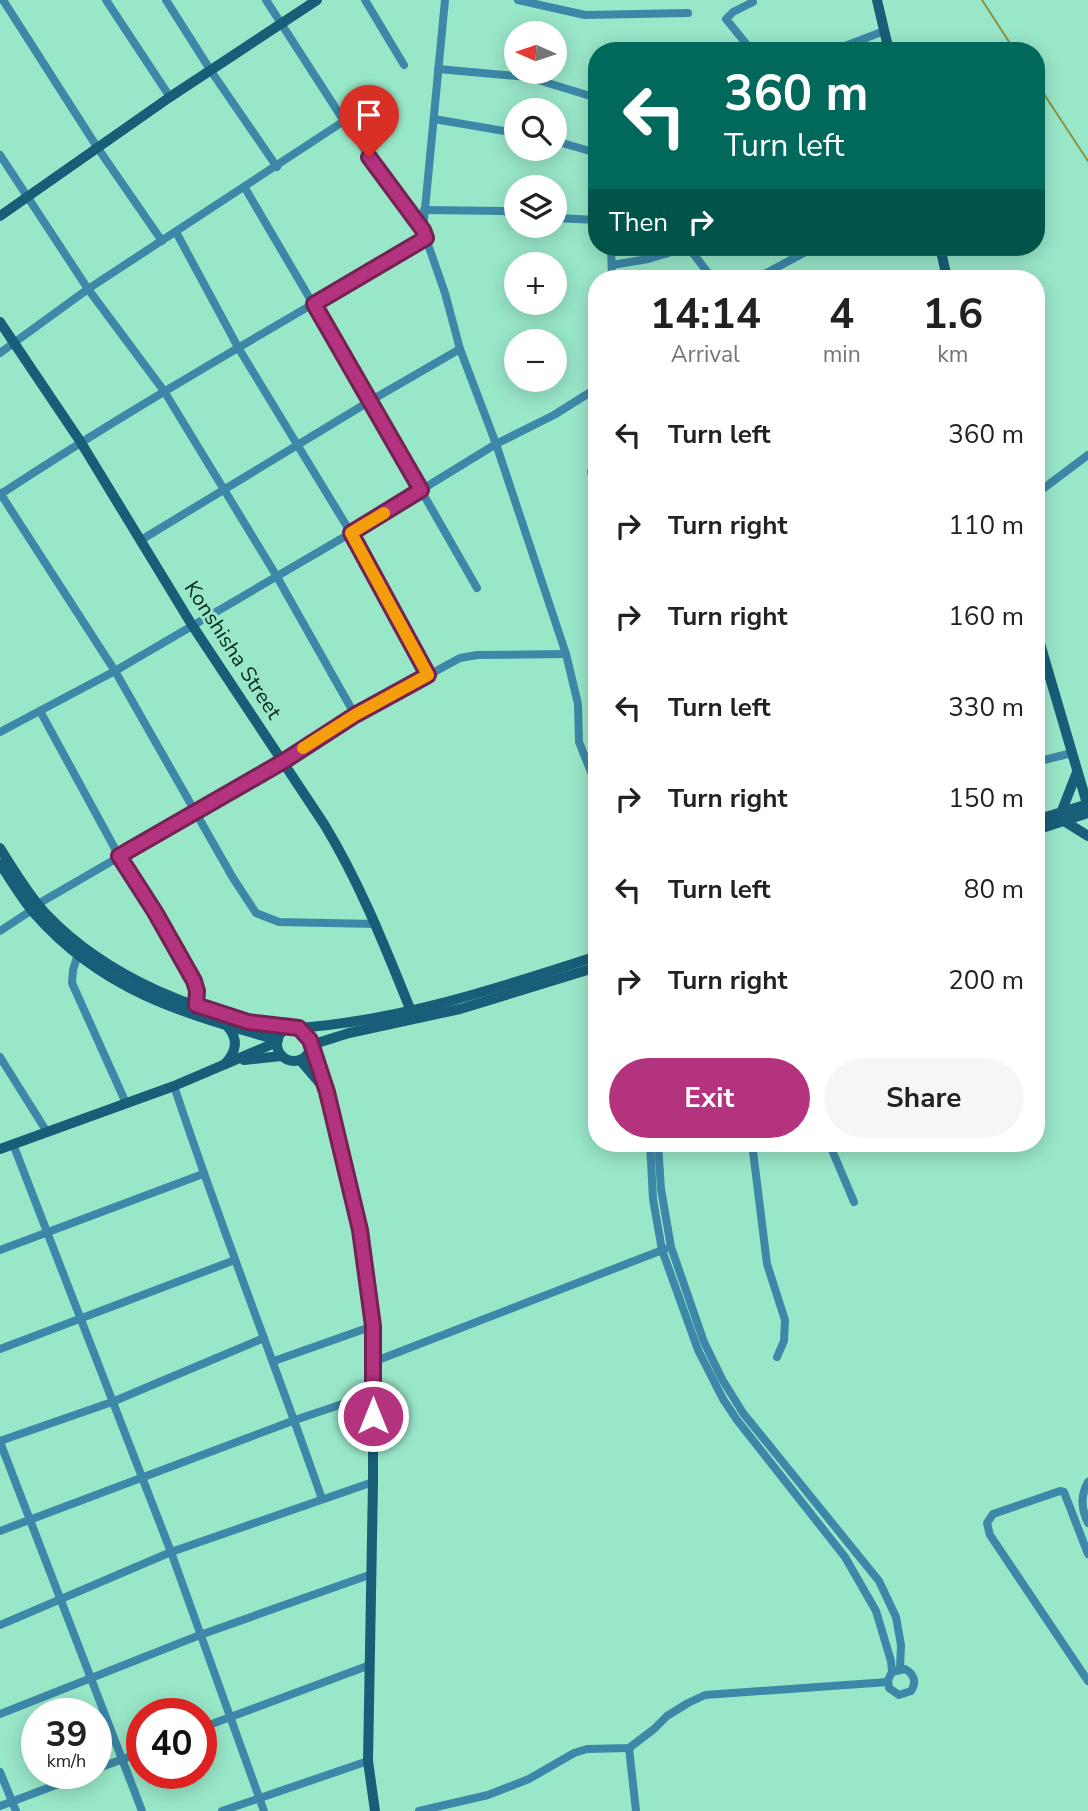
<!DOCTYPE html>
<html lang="en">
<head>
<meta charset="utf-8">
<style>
  body { margin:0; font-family:"Nunito Sans",sans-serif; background:#f6f6f6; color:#222; height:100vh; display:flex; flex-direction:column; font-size:26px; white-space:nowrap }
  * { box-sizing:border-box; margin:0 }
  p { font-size:23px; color:#767676 }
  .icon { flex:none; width:38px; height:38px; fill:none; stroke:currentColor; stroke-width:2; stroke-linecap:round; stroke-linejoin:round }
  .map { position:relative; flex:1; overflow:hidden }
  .drawer { position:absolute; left:588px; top:270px; width:457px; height:882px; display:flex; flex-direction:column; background:#fff; border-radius:28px; box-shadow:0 4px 18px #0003 }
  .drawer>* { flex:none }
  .banner { position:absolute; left:588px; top:42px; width:457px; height:214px; border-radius:28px; box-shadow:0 4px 18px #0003; background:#00695c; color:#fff; overflow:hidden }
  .needle { width:46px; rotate:273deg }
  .buttons { position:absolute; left:504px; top:21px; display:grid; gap:14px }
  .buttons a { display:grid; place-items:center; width:63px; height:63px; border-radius:50%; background:#fff; box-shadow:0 4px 18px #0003; font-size:35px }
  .speed { position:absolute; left:21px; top:1698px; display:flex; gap:14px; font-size:35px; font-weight:700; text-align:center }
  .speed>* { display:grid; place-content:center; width:91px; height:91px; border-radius:50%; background:#fff; box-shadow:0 4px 18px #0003; line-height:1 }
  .speed small { font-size:18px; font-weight:400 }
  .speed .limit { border:10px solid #d22; background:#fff; color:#111 }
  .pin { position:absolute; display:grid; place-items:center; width:60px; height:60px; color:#fff; margin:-72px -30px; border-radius:50% 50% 50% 0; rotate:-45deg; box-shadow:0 0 7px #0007 }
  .pin .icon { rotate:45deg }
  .me { position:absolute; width:77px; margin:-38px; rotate:0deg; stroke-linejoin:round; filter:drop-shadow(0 0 5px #0008) }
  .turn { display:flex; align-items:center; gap:24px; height:147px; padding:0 21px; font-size:32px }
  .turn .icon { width:91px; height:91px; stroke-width:2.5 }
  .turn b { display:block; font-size:49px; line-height:60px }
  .then { display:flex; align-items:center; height:66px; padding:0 21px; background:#0003; gap:14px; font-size:26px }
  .eta { display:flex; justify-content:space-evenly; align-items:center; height:119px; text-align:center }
  .eta b { font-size:42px; font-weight:700; line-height:49px }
  .button { display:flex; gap:14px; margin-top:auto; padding:14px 21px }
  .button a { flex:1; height:80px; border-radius:42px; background:#b3337f; color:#fff; font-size:28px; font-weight:700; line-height:80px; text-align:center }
  .button a+a { background:#f6f6f6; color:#222 }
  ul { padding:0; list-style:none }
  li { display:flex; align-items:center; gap:21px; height:91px; padding:0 21px }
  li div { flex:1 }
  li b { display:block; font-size:26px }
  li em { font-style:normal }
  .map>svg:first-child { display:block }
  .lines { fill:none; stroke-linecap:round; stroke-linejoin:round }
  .stream { stroke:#8a9340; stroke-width:2 }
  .street { stroke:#3d88a8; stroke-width:8 }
  .secondary { stroke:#175e79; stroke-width:10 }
  .route-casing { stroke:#742153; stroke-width:18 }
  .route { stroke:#b3337f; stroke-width:12 }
  .slow { stroke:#f59e0b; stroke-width:12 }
  .labels { text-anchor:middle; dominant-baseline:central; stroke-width:6; stroke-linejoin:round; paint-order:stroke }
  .street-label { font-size:21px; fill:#05271c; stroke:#99e7c9 }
</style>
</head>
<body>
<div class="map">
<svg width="1088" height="1811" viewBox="0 0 1088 1811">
  <rect width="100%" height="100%" fill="#99e7c9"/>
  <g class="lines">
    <!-- stream -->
    <g class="stream">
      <path d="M982 0 1015 51"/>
      <path d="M1036 82 1088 161"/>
    </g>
    <!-- street -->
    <g class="street">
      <path d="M3 0 97 147 162 241"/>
      <path d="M106 0 170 97"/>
      <path d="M166 0 211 71 277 167"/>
      <path d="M266 0 344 121 423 230"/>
      <path d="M365 0 404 65"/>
      <path d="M445 0 423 230 445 293 460 349 496 444 566 654 578 704 579 742 597 787"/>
      <path d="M518 0 585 15 688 13"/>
      <path d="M752 51 726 19 733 12 753 2"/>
      <path d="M832 51 884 31"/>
      <path d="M438 69 528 77 597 98"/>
      <path d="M434 119 516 133"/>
      <path d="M555 141 597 153"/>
      <path d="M0 155 88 289 164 391 276 575 355 715"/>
      <path d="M245 188 370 401 477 588"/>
      <path d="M424 210 503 211 516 213"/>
      <path d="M555 218 597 220"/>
      <path d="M176 232 239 349 351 533 428 675"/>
      <path d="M611 247 612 278"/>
      <path d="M688 247 712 278"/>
      <path d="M792 247 797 256"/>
      <path d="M612 265 648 259 688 247"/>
      <path d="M757 278 815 247"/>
      <path d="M0 353 88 289 344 121"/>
      <path d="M597 461 591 471 597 497"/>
      <path d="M0 493 115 671 233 878 256 913 279 922 376 924"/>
      <path d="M1 494C139 403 283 322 426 238"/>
      <path d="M1036 494 1088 455"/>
      <path d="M141 540 370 401 460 349"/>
      <path d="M40 711 119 856 155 912 194 981 197 991 196 1005"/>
      <path d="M0 732 115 671 351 533 496 444 554 415 597 388"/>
      <path d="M1036 762 1072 753"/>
      <path d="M38 904 284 761 355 715 460 658 477 655 566 654"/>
      <path d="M0 931 32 910"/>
      <path d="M78 954 73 970 72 983 126 1103"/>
      <path d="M0 1057 47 1132"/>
      <path d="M174 1086C220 1225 274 1361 322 1499"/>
      <path d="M650 1143 653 1199 662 1250 698 1350 723 1399 737 1420 845 1557 876 1611 891 1661 892 1672 888 1680 889 1688 899 1695 911 1691C917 1682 914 1674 905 1669L892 1672"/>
      <path d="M658 1143 661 1189 671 1247 704 1342 722 1379 743 1413 879 1581 896 1617 901 1645 900 1669"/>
      <path d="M752 1143 767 1264 785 1320 784 1341 777 1357"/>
      <path d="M829 1143 854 1202"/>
      <path d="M13 1144 171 1552 264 1811"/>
      <path d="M0 1250 203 1174"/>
      <path d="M0 1349 235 1260"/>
      <path d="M274 1361 373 1326"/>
      <path d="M373 1362 665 1249"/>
      <path d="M0 1441 112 1402 264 1338"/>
      <path d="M0 1442 142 1811"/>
      <path d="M1088 1482C1080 1496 1081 1509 1088 1523"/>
      <path d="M0 1531 295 1420 372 1394"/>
      <path d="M1088 1554 1064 1492 1060 1491 993 1514 987 1523 990 1535 1088 1681"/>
      <path d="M0 1625 171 1552 373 1482"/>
      <path d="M0 1714 200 1635 372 1574"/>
      <path d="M201 1728 370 1665"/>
      <path d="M629 1748 636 1811"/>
      <path d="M96 1769 142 1752"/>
      <path d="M0 1772 16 1811"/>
      <path d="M0 1806 88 1773"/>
      <path d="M222 1811 368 1761"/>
      <path d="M419 1811 488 1795 529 1779 574 1753 587 1749 629 1748 654 1729 667 1716 688 1703 705 1695 888 1682"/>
    </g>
    <!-- secondary -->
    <g class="secondary">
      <path d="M877 0 889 51"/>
      <path d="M0 216 170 97 317 0"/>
      <path d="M940 247 947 278"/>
      <path d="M0 322 80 441 192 625 324 824C360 883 385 947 411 1011"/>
      <path d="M1036 630 1088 807"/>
      <path d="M1061 813 1077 772"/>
      <path d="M1036 820 1088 804"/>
      <path d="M1064 821 1088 836"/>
      <path d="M1036 830 1088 813"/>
      <path d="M0 848C14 871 29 895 46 914 107 978 202 1017 289 1028"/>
      <path d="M0 864C11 880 21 898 34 913 102 991 182 1013 278 1040"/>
      <circle cx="294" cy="1044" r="17"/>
      <path d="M299 1028C402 1020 499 988 597 956"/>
      <path d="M311 1045 349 1033 460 1009 597 967"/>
      <path d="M311 1047 327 1092 360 1230 373 1326V1482L368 1761 375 1811"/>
      <path d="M244 1060 281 1056"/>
      <path d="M300 1060 323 1087"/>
      <path d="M225 1064C236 1052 239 1040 228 1027"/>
      <path d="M0 1149 174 1086 277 1042"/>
    </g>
  </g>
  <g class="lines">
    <defs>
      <path id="route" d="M369 157 423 230 426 238 314 304 421 490 351 533 428 675 355 715 284 761 119 856 155 912 194 981 197 991 196 1005 248 1022 299 1028 310 1040 327 1092 360 1230 373 1326V1416"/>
    </defs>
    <!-- route casing -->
    <use href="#route" class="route-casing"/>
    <!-- route -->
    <use href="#route" class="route"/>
    <!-- slow -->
    <path class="slow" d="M303 748 355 715 428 675 351 533 384 513"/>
  </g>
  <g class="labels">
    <!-- street labels -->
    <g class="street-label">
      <text transform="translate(233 650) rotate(57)">Konshisha Street</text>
    </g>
  </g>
</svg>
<div class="buttons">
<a><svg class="needle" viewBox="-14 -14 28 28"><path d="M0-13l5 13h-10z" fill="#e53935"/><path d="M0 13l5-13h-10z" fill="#767676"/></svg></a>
<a><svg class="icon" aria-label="search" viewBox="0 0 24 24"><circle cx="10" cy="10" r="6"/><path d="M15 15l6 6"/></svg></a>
<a><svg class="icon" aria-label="layers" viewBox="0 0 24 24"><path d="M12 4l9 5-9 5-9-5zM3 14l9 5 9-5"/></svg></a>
<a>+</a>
<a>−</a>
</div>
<div class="speed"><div>39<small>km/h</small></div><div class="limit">40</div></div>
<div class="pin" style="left:369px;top:157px;background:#d93025"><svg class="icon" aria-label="arrive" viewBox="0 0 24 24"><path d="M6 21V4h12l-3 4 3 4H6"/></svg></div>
<svg class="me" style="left:373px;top:1416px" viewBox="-20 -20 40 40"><circle r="17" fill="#b3337f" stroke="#fff" stroke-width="3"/><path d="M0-11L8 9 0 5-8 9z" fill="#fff"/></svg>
<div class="banner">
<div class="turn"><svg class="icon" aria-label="left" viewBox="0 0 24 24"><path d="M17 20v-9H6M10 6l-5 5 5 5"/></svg><div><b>360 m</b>Turn left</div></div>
<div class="then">Then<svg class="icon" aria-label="right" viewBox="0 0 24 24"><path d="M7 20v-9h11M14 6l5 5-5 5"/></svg></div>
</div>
<section class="drawer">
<div class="eta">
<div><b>14:14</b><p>Arrival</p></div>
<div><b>4</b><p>min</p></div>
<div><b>1.6</b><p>km</p></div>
</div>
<ul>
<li><svg class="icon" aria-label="left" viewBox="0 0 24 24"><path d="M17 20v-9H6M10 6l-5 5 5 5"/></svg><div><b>Turn left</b></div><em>360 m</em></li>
<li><svg class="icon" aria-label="right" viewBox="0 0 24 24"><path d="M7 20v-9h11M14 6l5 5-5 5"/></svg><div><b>Turn right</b></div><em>110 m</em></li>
<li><svg class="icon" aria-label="right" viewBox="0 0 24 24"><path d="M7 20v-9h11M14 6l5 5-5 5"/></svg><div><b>Turn right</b></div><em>160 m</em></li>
<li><svg class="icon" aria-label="left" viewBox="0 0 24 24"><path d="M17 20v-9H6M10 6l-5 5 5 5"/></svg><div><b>Turn left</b></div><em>330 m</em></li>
<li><svg class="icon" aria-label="right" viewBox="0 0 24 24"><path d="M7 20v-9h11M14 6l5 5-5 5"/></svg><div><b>Turn right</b></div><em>150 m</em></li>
<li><svg class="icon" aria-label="left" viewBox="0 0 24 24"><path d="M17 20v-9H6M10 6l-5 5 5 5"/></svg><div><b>Turn left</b></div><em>80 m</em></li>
<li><svg class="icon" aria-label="right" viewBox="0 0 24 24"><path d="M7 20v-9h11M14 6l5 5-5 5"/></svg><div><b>Turn right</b></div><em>200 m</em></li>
</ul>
<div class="button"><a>Exit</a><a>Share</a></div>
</section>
</div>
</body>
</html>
